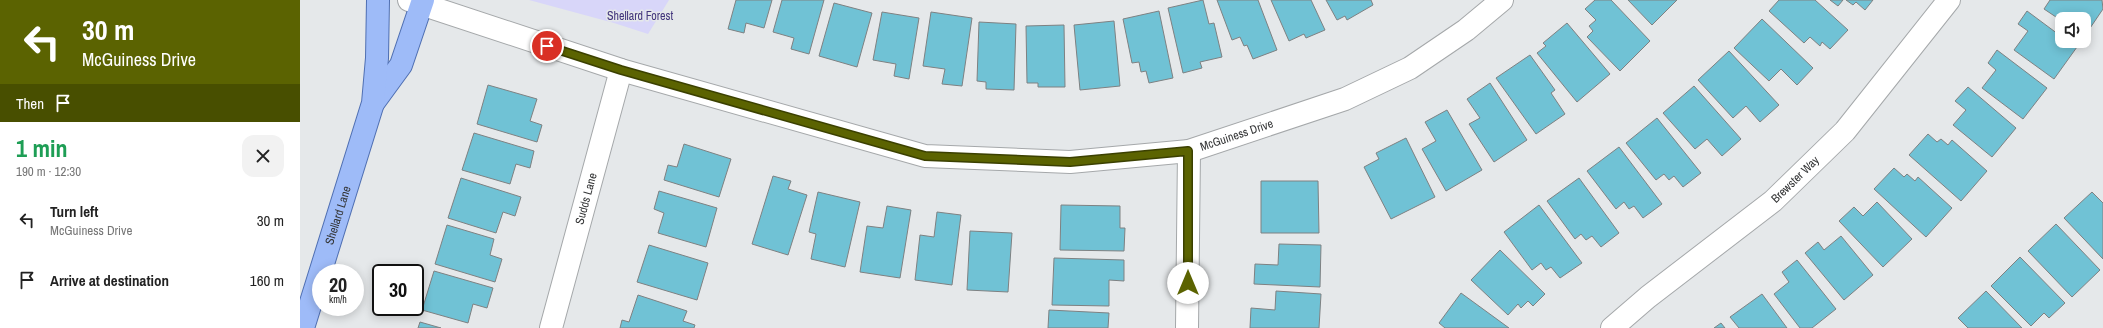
<!DOCTYPE html>
<html lang="en">
<head>
<meta charset="utf-8">
<style>
  body { margin:0; font-family:"Archivo Narrow",sans-serif; background:#f2f2f2; color:#222; height:100vh; display:flex; flex-direction:column; font-size:15px; white-space:nowrap }
  * { box-sizing:border-box; margin:0 }
  p { font-size:13px; color:#767676 }
  .icon { flex:none; width:22px; height:22px; fill:none; stroke:currentColor; stroke-width:2; stroke-linecap:round; stroke-linejoin:round }
  .map { position:relative; flex:1; overflow:hidden }
  .panel { display:flex; flex-direction:column; background:#fff; width:300px }
  .panel>* { flex:none }
  .banner { background:#5b6301; color:#fff; overflow:hidden }
  .controls { position:absolute; left:1755px; top:12px; display:grid; gap:8px }
  .controls a { display:grid; place-items:center; width:36px; height:36px; border-radius:8px; background:#fff; box-shadow:0 2px 10px #0003; font-size:20px }
  .speed { position:absolute; left:12px; top:264px; display:flex; gap:8px; font-size:20px; font-weight:700; text-align:center }
  .speed>* { display:grid; place-content:center; width:52px; height:52px; border-radius:50%; background:#fff; box-shadow:0 2px 10px #0003; line-height:1 }
  .speed small { font-size:10px; font-weight:400 }
  .speed .limit { border:2px solid #111; border-radius:6px; background:#fff; color:#111 }
  .pin { position:absolute; display:grid; place-items:center; width:34px; height:34px; color:#fff; margin:-17px; border:2px solid #fff; border-radius:50%; box-shadow:0 1px 4px #0007 }
  .me { position:absolute; width:44px; margin:-22px; rotate:0deg; stroke-linejoin:round; filter:drop-shadow(0 0 3px #0008) }
  .turn { display:flex; align-items:center; gap:14px; height:84px; padding:0 16px; font-size:18px }
  .turn .icon { width:52px; height:52px; stroke-width:2.5 }
  .turn b { display:block; font-size:28px; line-height:34px }
  .then { display:flex; align-items:center; height:38px; padding:0 16px; background:#0003; gap:8px; font-size:15px }
  .round { display:grid; place-items:center; flex:none; width:42px; height:42px; border-radius:12px; background:#f2f2f2 }
  .summary { display:flex; align-items:center; justify-content:space-between; height:68px; padding:0 16px }
  h1 { font-size:24px; font-weight:800; line-height:30px; color:#1e9e55 }
  ul { padding:0; list-style:none }
  li { display:flex; align-items:center; gap:12px; height:60px; padding:0 16px }
  li div { flex:1 }
  li b { display:block; font-size:15px }
  li em { font-style:normal }
  main { display:flex; flex:1; min-height:0 }
  .map>svg:first-child { display:block }
  .green { fill:#d8d6f9 }
  .building { fill:#70c2d5; stroke:#7e8182 }
  .lines { fill:none; stroke-linecap:round; stroke-linejoin:round }
  .minor-casing { stroke:#a5a8aa; stroke-width:24 }
  .major-casing { stroke:#4f6fb2; stroke-width:24 }
  .minor { stroke:#fff; stroke-width:22 }
  .major { stroke:#9ebbf8; stroke-width:22 }
  .route-casing { stroke:#3b4001; stroke-width:10 }
  .route { stroke:#5b6301; stroke-width:7 }
  .labels { text-anchor:middle; dominant-baseline:central; stroke-width:3; stroke-linejoin:round; paint-order:stroke }
  .park-label { font-size:12px; fill:#43367d; stroke:#e5e8ea }
  .street-label { font-size:12px; fill:#343536; stroke:#e5e8ea }
</style>
</head>
<body>
<main>
<section class="panel">
<div class="banner">
<div class="turn"><svg class="icon" aria-label="left" viewBox="0 0 24 24"><path d="M17 20v-9H6M10 6l-5 5 5 5"/></svg><div><b>30 m</b>McGuiness Drive</div></div>
<div class="then">Then<svg class="icon" aria-label="arrive" viewBox="0 0 24 24"><path d="M6 21V4h12l-3 4 3 4H6"/></svg></div>
</div>
<div class="summary"><div><h1>1 min</h1><p>190 m · 12:30</p></div><a class="round"><svg class="icon" aria-label="close" viewBox="0 0 24 24"><path d="M6 6l12 12M18 6L6 18"/></svg></a></div>
<ul>
<li><svg class="icon" aria-label="left" viewBox="0 0 24 24"><path d="M17 20v-9H6M10 6l-5 5 5 5"/></svg><div><b>Turn left</b><p>McGuiness Drive</p></div><em>30 m</em></li>
<li><svg class="icon" aria-label="arrive" viewBox="0 0 24 24"><path d="M6 21V4h12l-3 4 3 4H6"/></svg><div><b>Arrive at destination</b></div><em>160 m</em></li>
</ul>
</section>
<div class="map">
<svg width="1803" height="328" viewBox="0 0 1803 328">
  <rect width="100%" height="100%" fill="#e5e8ea"/>
  <!-- green -->
  <path class="green" d="M229 0H369L348 34 314 23Z"/>
  <!-- building -->
  <g class="building">
    <path d="M436 0H472L464 28 446 23 444 33 428 29Z"/>
    <path d="M482 0H524L509 54 491 49 494 38 473 32Z"/>
    <path d="M903 0 909 24 914 23 922 57 900 62 902 68 883 73 868 8Z"/>
    <path d="M917 0H958L977 50 953 59 947 45 944 46 940 37 932 40Z"/>
    <path d="M971 0H1011L1025 30 1006 38 1004 34 989 41Z"/>
    <path d="M1026 0H1071L1073 5 1047 20 1045 16 1037 20Z"/>
    <path d="M1295 0H1311L1350 41 1320 71 1287 37 1293 31 1289 26 1296 20 1285 9Z"/>
    <path d="M1328 0H1377L1352 25Z"/>
    <path d="M1479 0H1515L1548 30 1530 49 1522 42 1520 46 1510 37 1504 43 1469 11Z"/>
    <path d="M1530 0H1543L1538 6Z"/>
    <path d="M1546 0H1573L1565 10 1556 2 1553 5Z"/>
    <path d="M1750 0H1802L1803 9 1784 37V19H1762V21L1744 9Z"/>
    <path d="M534 3 572 13 557 67 519 56Z"/>
    <path d="M859 11 873 78 849 83 846 71 841 72 839 62 832 63 823 19Z"/>
    <path d="M1727 11 1762 37V41H1768L1777 47 1754 79 1714 50 1728 31 1718 24Z"/>
    <path d="M582 12 619 18 609 79 594 76 596 64 573 60Z"/>
    <path d="M631 12 672 18 662 86 642 84 645 69 623 66Z"/>
    <path d="M1462 19 1513 68 1497 85 1481 69 1469 81 1434 48Z"/>
    <path d="M814 21 820 86 780 90 774 25Z"/>
    <path d="M679 22 716 24 714 90 686 89V82L677 81Z"/>
    <path d="M1267 23 1310 74 1277 102 1237 53 1246 46 1243 43Z"/>
    <path d="M764 25 765 87H738V83H727L726 26Z"/>
    <path d="M1697 50 1747 88 1723 119 1682 88 1696 70 1688 63Z"/>
    <path d="M1429 51 1479 105 1460 122 1446 106 1433 118 1398 80Z"/>
    <path d="M1230 55 1255 90 1251 93 1265 114 1236 134 1196 78Z"/>
    <path d="M1190 83 1227 140 1194 162 1169 124 1180 118 1167 99Z"/>
    <path d="M188 85 237 99 230 121 242 125 237 142 177 124Z"/>
    <path d="M1394 86 1441 139 1422 156 1407 139 1395 149 1363 113Z"/>
    <path d="M1668 87 1716 128 1692 157 1653 125 1666 110 1655 101Z"/>
    <path d="M1147 110 1182 170 1146 191 1122 149 1136 141 1125 122Z"/>
    <path d="M1357 118 1401 173 1383 187 1374 176 1369 180 1364 174 1356 180 1326 143Z"/>
    <path d="M174 133 234 151 230 168 216 164 210 184 162 170Z"/>
    <path d="M1628 134 1637 142 1641 139 1648 145 1652 140 1687 171 1661 201 1609 155Z"/>
    <path d="M1106 138 1135 197 1091 219 1064 167 1079 159 1076 153Z"/>
    <path d="M384 144 431 159 419 197 364 180 368 165 377 167Z"/>
    <path d="M1319 147 1362 204 1343 218 1334 206 1329 209 1324 202 1316 209 1287 171Z"/>
    <path d="M1594 168 1604 177 1607 174 1615 181 1618 177 1652 208 1626 237 1574 189Z"/>
    <path d="M473 176 491 181 488 189 507 195 488 255 452 244Z"/>
    <path d="M161 178 221 197 215 216 203 212 196 233 148 218Z"/>
    <path d="M1279 178 1319 233 1301 247 1292 236 1286 240 1281 234 1275 239 1247 201Z"/>
    <path d="M961 181H1018L1019 233H961Z"/>
    <path d="M359 191 417 208 406 247 358 233 364 213 354 209Z"/>
    <path d="M518 192 560 202 545 267 511 259 516 234 509 232Z"/>
    <path d="M1792 192 1803 203V259L1764 218Z"/>
    <path d="M1577 202 1612 239 1583 267 1539 221 1554 207 1563 216Z"/>
    <path d="M761 205 820 206V228H825L824 251 760 250Z"/>
    <path d="M1239 205 1282 263 1260 278 1251 267 1246 270 1241 263 1232 270 1204 232Z"/>
    <path d="M587 206 611 210 600 278 560 272 567 226 583 228Z"/>
    <path d="M637 212 661 215 652 285 615 280 620 235 634 237Z"/>
    <path d="M1756 224 1800 270 1772 297 1728 251Z"/>
    <path d="M147 225 194 239 190 255 202 259 195 282 135 264Z"/>
    <path d="M670 231 712 233 708 292 667 290Z"/>
    <path d="M1541 236 1573 275 1544 300 1505 253 1518 242 1524 250Z"/>
    <path d="M979 244 1021 245 1020 287 954 284 955 264 978 265Z"/>
    <path d="M349 245 408 263 397 300 337 282Z"/>
    <path d="M1200 250 1245 294 1233 306 1228 301 1221 308 1218 304 1208 315 1171 280Z"/>
    <path d="M1720 257 1765 303 1749 318 1744 313 1731 326 1691 286Z"/>
    <path d="M754 258 824 260V281L809 280V306L752 305Z"/>
    <path d="M1497 260 1536 309 1512 328H1500L1474 294 1489 282 1482 272Z"/>
    <path d="M134 271 193 288 187 308 173 304 168 323 122 310Z"/>
    <path d="M976 291 1021 294 1019 328H950L951 308 975 310Z"/>
    <path d="M1686 291 1722 328H1668L1658 318Z"/>
    <path d="M1161 293 1209 328H1145L1139 323Z"/>
    <path d="M1462 294 1487 328H1439L1430 317Z"/>
    <path d="M338 295 387 311 383 321 395 325 394 328H320L322 320 329 322Z"/>
    <path d="M749 310 809 313 808 328H748Z"/>
    <path d="M120 322 141 328H118Z"/>
    <path d="M1421 323 1425 328H1414Z"/>
  </g>
  <g class="lines">
    <defs>
      <g id="minor">
        <path id="s1" d="M109 0 321 70 625 156 770 162 889 151 1045 99 1110 68 1166 30 1202 0"/>
        <path id="s2" d="M251 328 321 70"/>
        <path d="M887 328 889 151"/>
        <path id="s3" d="M1312 328 1348 297 1473 201 1545 131 1649 0"/>
      </g>
      <g id="major">
        <path d="M74 102 101 65 123 0"/>
        <path id="s4" d="M3 328 73 103 77 58 78 0"/>
      </g>
    </defs>
    <!-- minor casing -->
    <use href="#minor" class="minor-casing"/>
    <!-- major casing -->
    <use href="#major" class="major-casing"/>
    <!-- minor -->
    <use href="#minor" class="minor"/>
    <!-- major -->
    <use href="#major" class="major"/>
  </g>
  <g class="lines">
    <defs>
      <path id="route" d="M247 46 321 70 625 156 770 162 888 151V283"/>
    </defs>
    <!-- route casing -->
    <use href="#route" class="route-casing"/>
    <!-- route -->
    <use href="#route" class="route"/>
  </g>
  <g class="labels">
    <!-- park labels -->
    <g class="park-label">
      <text x="340" y="16">Shellard Forest</text>
    </g>
    <!-- street labels -->
    <g class="street-label">
      <text stroke="none"><textPath href="#s1" startOffset="854">McGuiness Drive</textPath></text>
      <text stroke="none"><textPath href="#s3" startOffset="236">Brewster Way</textPath></text>
      <text stroke="none"><textPath href="#s2" startOffset="134">Sudds Lane</textPath></text>
      <text stroke="none"><textPath href="#s4" startOffset="118">Shellard Lane</textPath></text>
    </g>
  </g>
</svg>
<div class="controls">
<a><svg class="icon" aria-label="sound" viewBox="0 0 24 24"><path d="M4 9h4l5-4v14l-5-4H4zM17 9q2 3 0 6"/></svg></a>
</div>
<div class="speed"><div>20<small>km/h</small></div><div class="limit">30</div></div>
<div class="pin" style="left:247px;top:46px;background:#d93025"><svg class="icon" aria-label="arrive" viewBox="0 0 24 24"><path d="M6 21V4h12l-3 4 3 4H6"/></svg></div>
<svg class="me" style="left:888px;top:283px" viewBox="-20 -20 40 40"><circle r="19" fill="#fff"/><path d="M0-13L10 11 0 6-10 11z" fill="#5b6301"/></svg>
</div>
</main>
</body>
</html>
